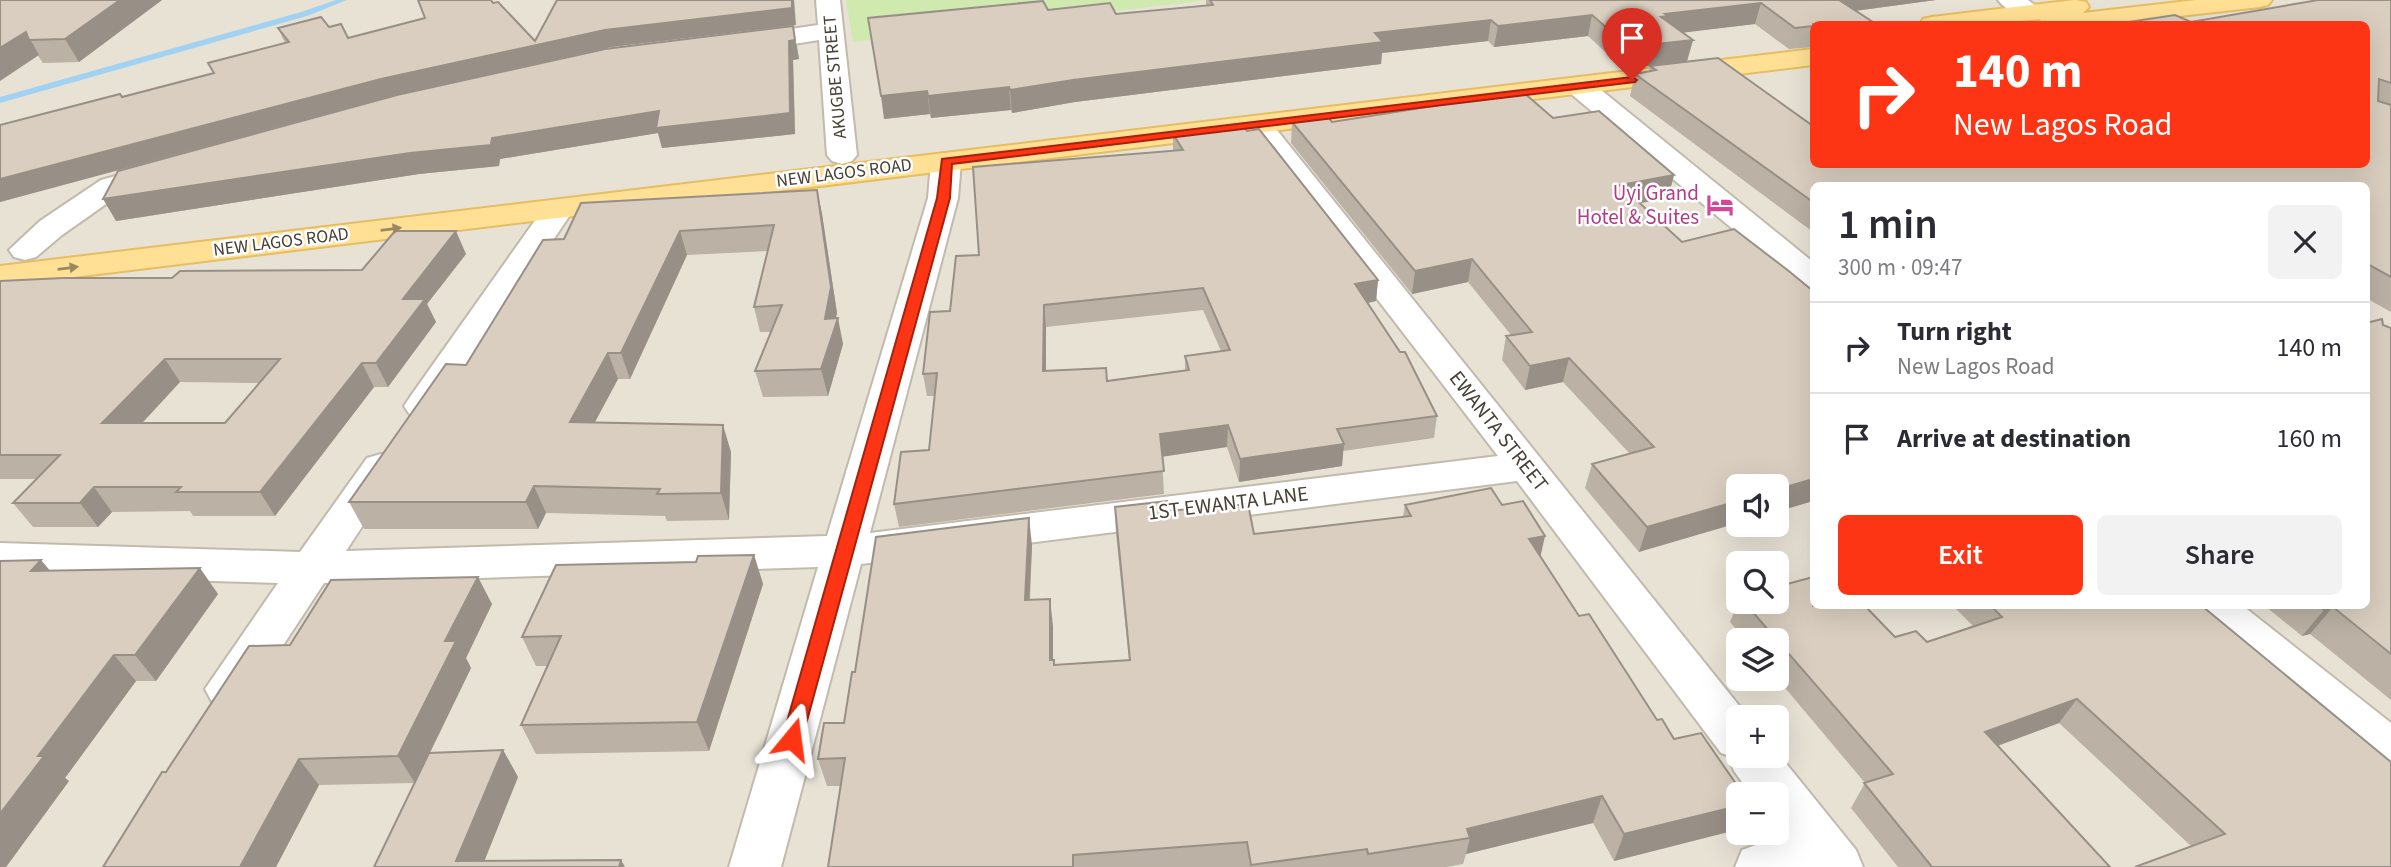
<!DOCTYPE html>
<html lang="en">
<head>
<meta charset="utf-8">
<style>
  body { margin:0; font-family:"Source Sans 3",sans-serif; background:#f2f2f3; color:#2b2b33; height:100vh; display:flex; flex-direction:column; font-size:26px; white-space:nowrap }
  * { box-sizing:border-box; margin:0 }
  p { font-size:23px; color:#7c7c81 }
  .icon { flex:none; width:38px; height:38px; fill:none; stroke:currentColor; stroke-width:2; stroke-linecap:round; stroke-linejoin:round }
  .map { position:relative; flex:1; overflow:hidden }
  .sheet { position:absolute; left:1810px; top:182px; width:560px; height:427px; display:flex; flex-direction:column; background:#fff; border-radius:10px; box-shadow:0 7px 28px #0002 }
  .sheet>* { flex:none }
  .hud { position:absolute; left:1810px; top:21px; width:560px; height:147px; border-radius:10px; box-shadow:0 7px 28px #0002; background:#fe3514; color:#fff; overflow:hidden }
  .tools { position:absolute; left:1726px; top:474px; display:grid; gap:14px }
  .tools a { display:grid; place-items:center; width:63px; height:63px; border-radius:10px; background:#fff; box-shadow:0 7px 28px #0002; font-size:35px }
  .pin { position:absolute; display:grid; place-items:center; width:60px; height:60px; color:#fff; margin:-72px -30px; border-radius:50% 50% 50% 0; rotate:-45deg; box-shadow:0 0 7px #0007 }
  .pin .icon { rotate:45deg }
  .me { position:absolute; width:77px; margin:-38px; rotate:16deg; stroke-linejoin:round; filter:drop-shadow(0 0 5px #0008) }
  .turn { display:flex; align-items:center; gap:24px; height:147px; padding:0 28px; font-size:32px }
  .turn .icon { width:91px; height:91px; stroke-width:2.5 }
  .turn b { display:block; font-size:49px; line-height:60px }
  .round { display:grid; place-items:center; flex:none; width:74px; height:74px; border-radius:10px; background:#f2f2f3 }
  .summary { display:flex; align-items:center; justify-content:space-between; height:119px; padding:0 28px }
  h1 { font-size:42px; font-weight:600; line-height:52px }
  .button { display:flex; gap:14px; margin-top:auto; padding:14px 28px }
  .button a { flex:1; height:80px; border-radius:10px; background:#fe3514; color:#fff; font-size:28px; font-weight:600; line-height:80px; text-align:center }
  .button a+a { background:#f2f2f3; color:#2b2b33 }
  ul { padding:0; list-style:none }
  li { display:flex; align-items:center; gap:21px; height:91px; padding:0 28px; border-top:2px solid #e1e1e2 }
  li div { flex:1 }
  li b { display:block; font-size:26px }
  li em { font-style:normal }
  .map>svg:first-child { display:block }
  .residential { fill:#e8e2d5; fill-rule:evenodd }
  .green { fill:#cfe9af }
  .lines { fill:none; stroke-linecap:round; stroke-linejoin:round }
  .stream { fill:#a2d2f2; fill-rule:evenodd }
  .minor-casing { stroke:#c2baac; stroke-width:4 }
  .major-casing { stroke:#e6bd62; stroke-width:4 }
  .minor { fill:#fff; fill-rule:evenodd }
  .major { fill:#ffe095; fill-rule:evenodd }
  .wall { fill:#bbb1a4; fill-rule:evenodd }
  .shaded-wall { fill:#989086 }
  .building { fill:#d9cebf; stroke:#989086; stroke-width:2; fill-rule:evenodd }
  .oneway { fill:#9a8861 }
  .route { fill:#fe3514; stroke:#a5220d; stroke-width:2 }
  .labels { text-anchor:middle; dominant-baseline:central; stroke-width:5; stroke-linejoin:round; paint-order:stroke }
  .far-street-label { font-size:18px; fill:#474036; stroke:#fff }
  .hotel-label { font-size:21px; fill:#b23c85; stroke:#fff; text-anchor:end }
  .street-label { font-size:21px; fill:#474036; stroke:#fff }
</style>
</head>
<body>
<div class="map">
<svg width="2391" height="867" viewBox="0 0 2391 867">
  <rect width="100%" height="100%" fill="#f4f0e7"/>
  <!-- residential -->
  <path class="residential" d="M0 0H2391V867H0ZM1813 24H2366V164H1813ZM1813 186H2366V606H1813ZM1738 486H1776V525H1738ZM1738 564H1776V602H1738ZM1738 640H1776V679H1738ZM1738 718H1776V756H1738ZM1738 794H1776V833H1738Z"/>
  <!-- green -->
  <path class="green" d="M846 0H1209L853 42Z"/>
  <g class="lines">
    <!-- stream -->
    <path class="stream" d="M336 0H347L307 16 0 103V97L301 12Z"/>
    <defs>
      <g id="minor">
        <path d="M816 0H840L857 155 852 161 842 164 832 161 827 155 819 40 743 52 734 49 730 44 734 39 743 36 818 25Z"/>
        <path d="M1998 0H2028L2044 12 2041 17C2026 21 2007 12 1998 0Z"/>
        <path d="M1580 79 1590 81 1813 262V289L1801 286 1570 93 1567 87 1570 81Z"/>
        <path d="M1258 117 1268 119 1749 718H1738V756H1776V751L1856 850 1863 867H1735L1742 850 1761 843 1786 841 1776 828V794H1751L1734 771 1727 755 1721 753 1517 481 861 564 781 867H729L818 567 324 583 246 702 229 708 212 702 205 689 278 583 0 575V543L300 552 367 458 381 454 395 458 401 467 346 551 827 536 928 198 931 162 936 156 946 153 956 156 961 162 958 198 870 533 1498 456 1248 131 1244 125 1248 119Z"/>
        <path d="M159 164 170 167 174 173 170 179 123 192 62 235 36 257 25 260 14 257 9 250 40 221 101 180Z"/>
        <path d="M559 200 570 202 574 209 436 415 423 418 410 415 404 406 410 397 548 202Z"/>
        <path d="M2191 606H2243L2391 723V772L2374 766 2197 618Z"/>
      </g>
      <g id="major">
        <path d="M2075 0 2086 2 2089 7 2083 13 2196 0H2272L2268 5 2260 7 2109 24H2037L2041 19 1991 24H1920L1923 19 1932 17Z"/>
        <path d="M1813 49V65L0 286V266Z"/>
      </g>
    </defs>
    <!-- minor casing -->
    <use href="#minor" class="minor-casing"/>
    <!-- major casing -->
    <use href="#major" class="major-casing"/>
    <!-- minor -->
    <use href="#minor" class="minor"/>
    <!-- major -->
    <use href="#major" class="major"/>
  </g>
  <!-- wall -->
  <g class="wall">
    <path d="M0 0H162L79 62 43 63Z"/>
    <path d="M1206 0H1936L1855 11 1813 24V47L1789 49 1755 24 1683 32 1693 40 1687 61 1624 69 1588 36 1494 47 1488 41 1382 53 1381 64 1075 102 1012 113 1011 110 931 118 930 114 884 119 1048 10 1116 14 1206 5Z"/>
    <path d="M2391 0V312L2366 298V186H1813V232L1630 96 1635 74 1649 71 1650 66 1813 164H2366L2191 22Z"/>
    <path d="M493 3 535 41 796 25 611 47 480 77 797 45 799 59 793 60 795 134 662 148 658 133 500 159 499 166 419 174 116 221 392 97 0 202 122 97 213 73 285 43 278 28 329 27 348 38Z"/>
    <path d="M1553 118 1674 175 1668 198 1639 203 1682 242 1813 291V501L1776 512V486L1639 552 1585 488 1592 464 1630 454 1563 382 1525 390 1502 360 1506 336 1511 335 1468 282 1412 294 1291 143 1292 122Z"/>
    <path d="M1247 131 1378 280 1376 301 1368 303 1437 416 1434 438 1343 451 1342 466 1239 482 1227 447 1162 456 1164 494 899 527 894 504 929 450 935 396H927L923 374 979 255 1173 150V134ZM1203 310 1221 351 1185 356V370L1107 381 1046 371V327Z"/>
    <path d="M817 190 822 214 837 313 836 318 843 344 828 396 763 397 755 371 771 332H760L754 307 768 251 687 255 630 379H618L595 422 731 452 729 520 667 521 665 516 546 513 538 529H364L349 502 466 365 564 239Z"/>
    <path d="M466 254 427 304 436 322 388 387H374L275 516H193L190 511 112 512 98 527H33L13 503 37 479H0V281L172 278 362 270ZM180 382 260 383 225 423H142Z"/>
    <path d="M2383 325 2391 328V700L2310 634 2302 636 2265 606H2366Z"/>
    <path d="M1405 505H1502L1540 557 1579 616 1657 720 1674 739 1736 830 1614 861 1593 823 1466 854 1463 864 1447 867H828L841 786H827L818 759 844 723 855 672 1032 545 1030 600 1053 626V660L1054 665 1129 660 1116 534 1115 507 1254 534 1403 517Z"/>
    <path d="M754 555 763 584 709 751 536 754 521 725 547 666H536L522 637 696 562Z"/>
    <path d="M50 571 218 594 156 681H136L65 778 69 781 6 867H0Z"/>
    <path d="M1738 602H1776L1895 637 1927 642 1973 626 1953 606H2202L2391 867 2191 846 2059 723 1998 746 2110 867H1898L1851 808 1865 783 1776 677V640H1745L1730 622Z"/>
    <path d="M492 604 466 658 471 668 430 753 503 750 518 777 484 861 374 867 414 783 319 785 276 867H103L166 772 290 645Z"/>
  </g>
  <!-- shaded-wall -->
  <g class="shaded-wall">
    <path d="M120 0H162L79 62 65 39Z"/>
    <path d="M794 0 796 25 611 47 388 97 0 202V179L381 79 605 30Z"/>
    <path d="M1829 0H1936L1824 15Z"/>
    <path d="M1761 3 1755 24 1664 35 1661 17 1665 14Z"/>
    <path d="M1592 15 1588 36 1494 47 1498 26Z"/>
    <path d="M1491 20 1488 41 1382 53 1381 64 1075 102 1012 113 1010 90 1375 33Z"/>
    <path d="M793 26 799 59 793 60 795 134 662 148 658 133 500 159 499 166 419 174 116 221 103 199 492 138 789 41Z"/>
    <path d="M26 32 39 55 0 81V48Z"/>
    <path d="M1693 40 1687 61 1624 69 1629 47Z"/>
    <path d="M1009 87 1011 110 931 118 928 96Z"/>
    <path d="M927 91 930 114 884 119 881 96Z"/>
    <path d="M1674 175 1668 198 1615 208 1620 185Z"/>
    <path d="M817 190 822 214 837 313 833 331 838 318 843 344 828 396 821 369 825 319Z"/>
    <path d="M456 231 466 254 427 304 436 322 388 387 376 363 403 299Z"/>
    <path d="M680 231 687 255 630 379 621 353Z"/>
    <path d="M1472 259 1468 282 1412 294 1415 271Z"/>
    <path d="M1378 280 1376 301 1353 306 1355 284Z"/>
    <path d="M1044 305 1046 327V393L1043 371Z"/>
    <path d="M608 353 618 379 581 448 570 422Z"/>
    <path d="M1569 358 1563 382 1525 390 1530 366Z"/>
    <path d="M165 359 180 382 120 447 102 423Z"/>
    <path d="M362 363 374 387 275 516 260 492Z"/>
    <path d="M723 425 731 452 729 520 721 493Z"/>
    <path d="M1228 425 1227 447 1161 457 1160 434Z"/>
    <path d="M1344 444 1342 466 1239 482 1240 459Z"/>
    <path d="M1813 479V501L1776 512V490Z"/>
    <path d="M534 486 546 513 538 529 526 502Z"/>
    <path d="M94 487 112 512 98 527 80 503Z"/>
    <path d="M1738 501V523L1639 552 1647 527Z"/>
    <path d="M1029 518 1032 545 1028 628 1025 600Z"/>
    <path d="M1545 536 1539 563 1529 539Z"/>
    <path d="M754 555 763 584 709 751 697 722Z"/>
    <path d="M41 560 63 586 31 571Z"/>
    <path d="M200 568 218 594 156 681 135 655Z"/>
    <path d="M478 577 492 604 466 658 471 668 415 783 398 756 445 641Z"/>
    <path d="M1050 599 1053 626V688L1050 660Z"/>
    <path d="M2333 607 2310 634 2302 636 2324 610Z"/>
    <path d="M114 655 136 681 65 778 69 781 6 867H0V814L38 756Z"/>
    <path d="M2077 699 2059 723 1969 756 1985 732Z"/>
    <path d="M503 750 518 777 482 867 456 861Z"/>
    <path d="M299 759 319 785 276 867H240Z"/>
    <path d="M1602 796 1593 823 1466 854 1470 838 1467 829Z"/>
    <path d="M1738 806V826L1736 830 1614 861 1624 834Z"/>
    <path d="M621 860 625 867H619Z"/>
  </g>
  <!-- building -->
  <g class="building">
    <path d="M0 0H120L65 39 29 40 26 32 0 48Z"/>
    <path d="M418 0H491L493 3 498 2 535 41 557 0H792V8L605 30 381 79 0 179V125L120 94 122 97 214 73 208 63 289 42 278 28 321 17 329 27 341 24 348 38 425 18Z"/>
    <path d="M1210 0H1839L1876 24H1813V26L1795 28 1761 3 1665 14 1668 16 1661 17 1693 40 1629 47 1592 15 1498 26 1491 20 1375 33 1383 42 1073 80 1010 90 1009 87 928 96 927 91 881 96 868 18 1043 1 1048 10 1110 3 1116 14 1213 5Z"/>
    <path d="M2318 0H2391V83L2379 79 2378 101 2391 105V277L2366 263V186H1813V202L1635 74 1656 70 1650 66 1718 58 1813 126V164H2366V24H2115L2175 15 2191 22Z"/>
    <path d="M793 26 795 40 789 41 790 113 656 128 659 111 492 138 491 145 410 153 103 199 118 171 397 95 605 49Z"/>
    <path d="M1523 92 1553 118 1599 111 1674 175 1620 185 1682 242 1734 229 1790 272 1813 291V479L1776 490V486H1738V501L1647 527 1592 464 1654 447 1569 358 1530 366 1506 336 1532 332 1472 259 1415 271 1292 122 1327 116 1332 122Z"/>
    <path d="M1242 124 1247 131 1259 129 1378 280 1355 284 1400 352H1405L1437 416 1337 429 1344 444 1240 459 1228 425 1160 434 1164 471 894 504 901 452 929 450 937 373 923 374 930 312 950 311 956 256 979 255 973 167 1183 150 1173 134ZM1203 288 1230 350 1185 356 1189 370 1107 381 1106 368 1043 371 1044 305Z"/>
    <path d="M817 190 831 287 825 319 838 318 821 369 755 371 782 305 754 307 774 225 680 231 621 353H608L570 422 723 425 721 493 657 494 660 489 534 486 526 502H349L446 364 466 365 543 240 564 239 581 203Z"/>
    <path d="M395 231H456L403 299H425L376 363H362L260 492H176L181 487H94L80 503H13L60 455H0V281L63 278H172L180 271 362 270ZM165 359H280L225 423H102Z"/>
    <path d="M2382 319 2383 325 2391 328V654L2333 607 2324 610 2319 606H2366V323Z"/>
    <path d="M1491 488 1502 505 1523 501 1545 536 1529 539 1579 616 1589 614 1657 720 1662 719 1674 739 1701 733 1743 794H1738V806L1624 834 1602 796 1467 829 1470 838 1368 854 1367 849 1251 865 1247 842 1073 855V867H828L845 758 818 759 824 723H844L852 672H855L876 537 1029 518 1025 600 1050 599V660H1054V665L1130 660 1115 507 1167 501V511L1248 504 1254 534 1411 516 1405 505Z"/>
    <path d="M754 555 697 722 521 725 561 636 522 637 556 565 696 562 698 556Z"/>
    <path d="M41 560 31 571 200 568 135 655H114L38 756H44L0 814V561Z"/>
    <path d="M478 577 445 641H456L398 756 299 759 240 867H103L162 772H166L249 646 290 645 331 580Z"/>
    <path d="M1813 577V606H1865L1895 637 1916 631 1927 642 2002 617 1991 606H2202L2391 762V867H2135L2225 834 2077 699 1985 732 2110 867H1932L1864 783 1893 774 1744 602H1776V587Z"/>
    <path d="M503 750 456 861 621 860 619 867H374L429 753Z"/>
  </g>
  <!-- one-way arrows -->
  <defs><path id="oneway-solid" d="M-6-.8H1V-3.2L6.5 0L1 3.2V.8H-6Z" transform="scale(1.75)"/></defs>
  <g class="oneway">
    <use href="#oneway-solid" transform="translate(391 229) rotate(-7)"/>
    <use href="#oneway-solid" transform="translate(68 268) rotate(-7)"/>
  </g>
  <!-- route -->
  <path class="route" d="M1632 77 1637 80 1635 82 952 164 950 198 802 739 799 745 792 747 785 745 782 739 937 198 942 159Z"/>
  <!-- icons -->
  <defs>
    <symbol id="hotel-bare" viewBox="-9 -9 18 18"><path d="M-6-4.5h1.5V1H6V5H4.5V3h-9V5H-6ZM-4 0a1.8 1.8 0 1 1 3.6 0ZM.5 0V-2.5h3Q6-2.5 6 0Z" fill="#d1479c" stroke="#fff" stroke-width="2.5" paint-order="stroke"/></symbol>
  </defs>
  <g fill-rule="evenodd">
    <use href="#hotel-bare" x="1701" y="186" width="38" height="38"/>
  </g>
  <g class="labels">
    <!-- far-street labels -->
    <g class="far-street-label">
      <text transform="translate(835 77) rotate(-95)">AKUGBE STREET</text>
      <text transform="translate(844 173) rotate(-7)">NEW LAGOS ROAD</text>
      <text transform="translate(281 242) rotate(-7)">NEW LAGOS ROAD</text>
    </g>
    <!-- hotel labels -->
    <g class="hotel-label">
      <text x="1699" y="193">Uyi Grand<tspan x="1699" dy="24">Hotel &amp; Suites</tspan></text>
    </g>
    <!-- street labels -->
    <g class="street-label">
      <text transform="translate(1499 431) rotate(52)">EWANTA STREET</text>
      <text transform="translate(1228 503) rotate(-7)">1ST EWANTA LANE</text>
    </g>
  </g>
</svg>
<div class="tools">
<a><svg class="icon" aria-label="sound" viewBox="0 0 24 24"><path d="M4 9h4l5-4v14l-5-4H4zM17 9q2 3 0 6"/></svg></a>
<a><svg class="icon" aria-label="search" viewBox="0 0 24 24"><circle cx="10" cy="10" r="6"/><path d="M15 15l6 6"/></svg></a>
<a><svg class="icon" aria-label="layers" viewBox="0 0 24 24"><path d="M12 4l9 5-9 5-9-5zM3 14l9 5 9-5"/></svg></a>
<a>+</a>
<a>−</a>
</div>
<div class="pin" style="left:1632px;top:80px;background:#d93025"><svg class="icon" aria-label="arrive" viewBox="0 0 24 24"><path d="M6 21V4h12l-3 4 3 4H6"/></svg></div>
<svg class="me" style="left:792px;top:739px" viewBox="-20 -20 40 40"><path d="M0-17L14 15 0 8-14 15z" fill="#fe3514" stroke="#fff" stroke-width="4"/></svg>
<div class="hud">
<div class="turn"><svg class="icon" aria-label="right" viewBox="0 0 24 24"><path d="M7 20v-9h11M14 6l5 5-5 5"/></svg><div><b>140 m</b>New Lagos Road</div></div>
</div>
<section class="sheet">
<div class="summary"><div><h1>1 min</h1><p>300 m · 09:47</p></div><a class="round"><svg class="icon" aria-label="close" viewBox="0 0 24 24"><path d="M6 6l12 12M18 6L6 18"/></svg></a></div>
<ul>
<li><svg class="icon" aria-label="right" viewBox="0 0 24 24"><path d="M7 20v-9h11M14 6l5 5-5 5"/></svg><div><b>Turn right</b><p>New Lagos Road</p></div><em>140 m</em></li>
<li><svg class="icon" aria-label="arrive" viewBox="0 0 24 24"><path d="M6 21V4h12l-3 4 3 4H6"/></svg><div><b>Arrive at destination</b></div><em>160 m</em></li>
</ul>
<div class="button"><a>Exit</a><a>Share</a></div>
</section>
</div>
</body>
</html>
